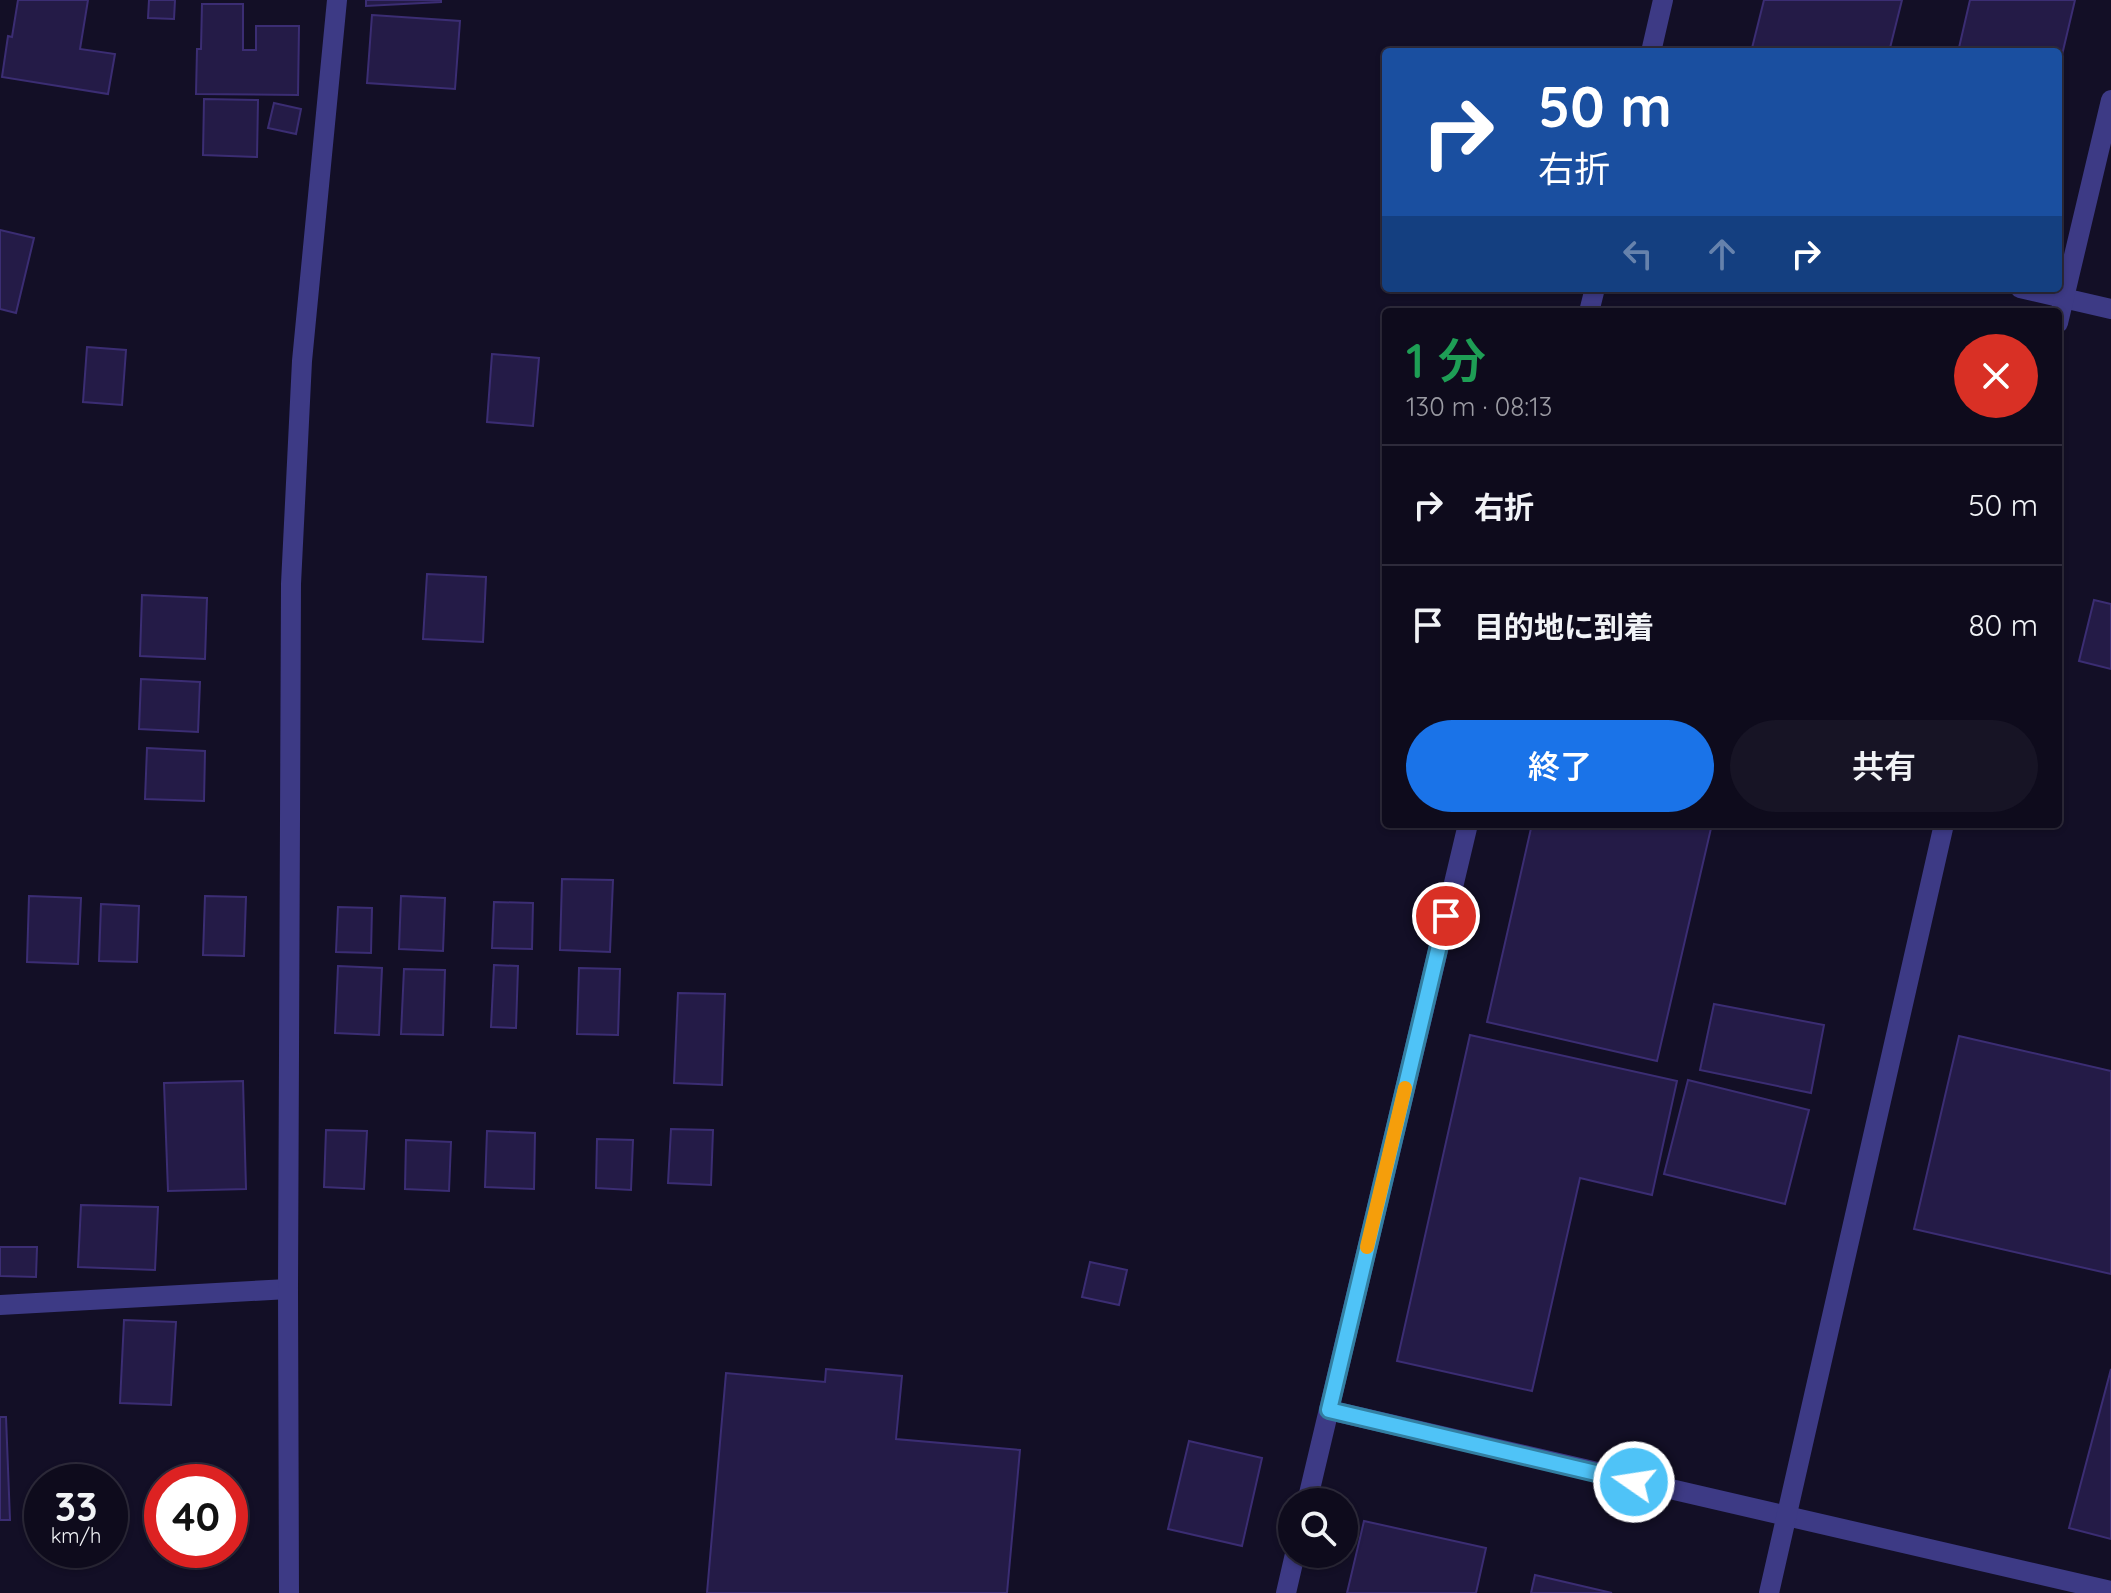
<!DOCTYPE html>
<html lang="ja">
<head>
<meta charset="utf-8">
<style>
  body { margin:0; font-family:Quicksand,"Noto Sans JP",sans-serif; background:#171425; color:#f1f3f6; height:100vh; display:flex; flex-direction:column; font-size:30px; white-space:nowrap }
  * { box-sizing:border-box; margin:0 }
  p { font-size:26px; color:#9b9ba3 }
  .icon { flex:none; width:44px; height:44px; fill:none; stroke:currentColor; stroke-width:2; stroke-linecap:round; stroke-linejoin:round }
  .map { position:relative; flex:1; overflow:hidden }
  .side { position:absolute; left:1382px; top:308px; width:680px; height:520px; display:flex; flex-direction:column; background:#0e0b1c; border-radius:8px; box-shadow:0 2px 6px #0004,0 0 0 2px #2e2b3b }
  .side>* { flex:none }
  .top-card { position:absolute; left:1382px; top:48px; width:680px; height:244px; border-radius:8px; box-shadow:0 2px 6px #0004,0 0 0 2px #2e2b3b; background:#1a4fa0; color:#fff; overflow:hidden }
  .tools { position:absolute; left:1278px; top:1488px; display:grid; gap:16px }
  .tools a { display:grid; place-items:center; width:80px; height:80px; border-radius:50%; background:#0e0b1c; box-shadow:0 2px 6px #0004,0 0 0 2px #2e2b3b; font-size:40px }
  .speed { position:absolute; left:24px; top:1464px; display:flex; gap:16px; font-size:40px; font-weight:700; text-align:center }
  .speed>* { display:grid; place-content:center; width:104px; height:104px; border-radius:50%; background:#0e0b1c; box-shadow:0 2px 6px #0004,0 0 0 2px #2e2b3b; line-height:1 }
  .speed small { font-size:20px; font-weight:400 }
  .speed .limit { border:12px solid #d22; background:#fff; color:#111 }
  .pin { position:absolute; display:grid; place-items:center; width:68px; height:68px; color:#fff; margin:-34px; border:4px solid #fff; border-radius:50%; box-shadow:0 2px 8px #0007 }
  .me { position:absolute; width:88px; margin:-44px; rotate:283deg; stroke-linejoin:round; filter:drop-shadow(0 0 6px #0008) }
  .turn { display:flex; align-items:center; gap:28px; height:168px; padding:0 24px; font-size:36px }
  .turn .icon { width:104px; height:104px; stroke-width:2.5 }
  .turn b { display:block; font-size:56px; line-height:68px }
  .lanes { display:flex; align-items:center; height:76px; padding:0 24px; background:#0003; justify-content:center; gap:40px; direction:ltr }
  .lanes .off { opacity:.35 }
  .round { display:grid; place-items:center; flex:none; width:84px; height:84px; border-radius:42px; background:#171425 }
  .summary { display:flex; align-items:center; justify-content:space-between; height:136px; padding:0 24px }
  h1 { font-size:48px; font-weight:600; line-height:60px; color:#1e9e55 }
  .action { display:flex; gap:16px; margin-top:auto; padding:16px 24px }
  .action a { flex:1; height:92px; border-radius:48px; background:#1a73e8; color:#fff; font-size:32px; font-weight:600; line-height:92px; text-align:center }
  .action a+a { background:#171425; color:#f1f3f6 }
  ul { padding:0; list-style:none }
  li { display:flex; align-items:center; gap:24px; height:120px; padding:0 24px; border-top:2px solid #2e2b3b }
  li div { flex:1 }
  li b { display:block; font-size:30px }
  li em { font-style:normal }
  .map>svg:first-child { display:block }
  .building { fill:#241b47; stroke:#3b2d73; stroke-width:2 }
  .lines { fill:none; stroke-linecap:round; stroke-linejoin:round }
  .minor { stroke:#3d3a85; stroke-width:20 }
  .route-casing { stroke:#337fa1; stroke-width:20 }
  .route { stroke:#4fc3f7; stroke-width:14 }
  .slow { stroke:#f59e0b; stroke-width:14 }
</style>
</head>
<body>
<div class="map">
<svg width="2111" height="1593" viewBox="0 0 2111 1593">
  <rect width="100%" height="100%" fill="#130f26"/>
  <!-- building -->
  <g class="building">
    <path d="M18 0H88L80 49 115 54 108 94 2 77 8 36 12 37Z"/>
    <path d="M149 0H175L174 19 148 18Z"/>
    <path d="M366 0H441V2L366 6Z"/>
    <path d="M1764 0H1902L1889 52H1751Z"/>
    <path d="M1970 0H2075L2058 72V52H1958Z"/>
    <path d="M202 4H243V50H256V26H299L298 95 196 94 197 49H201Z"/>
    <path d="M372 15 460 21 455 89 367 83Z"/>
    <path d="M204 99 258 100 257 157 203 155Z"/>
    <path d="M274 103 301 109 296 134 268 128Z"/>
    <path d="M0 230 34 238 16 313 0 309Z"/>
    <path d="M87 347 126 350 122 405 83 402Z"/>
    <path d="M492 354 539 358 533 426 487 422Z"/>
    <path d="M427 574 486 577 483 642 423 639Z"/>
    <path d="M142 595 207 598 205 659 140 656Z"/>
    <path d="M2094 600 2111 604V669L2079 661Z"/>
    <path d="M141 679 200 682 198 732 139 729Z"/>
    <path d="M147 748 205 751 204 801 145 799Z"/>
    <path d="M1532 824H1712L1657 1061 1487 1022Z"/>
    <path d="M562 879 613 880 610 952 560 950Z"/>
    <path d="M29 896 81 898 78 964 27 962Z"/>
    <path d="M205 896 246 897 244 956 203 955Z"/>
    <path d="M401 896 445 898 443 951 399 949Z"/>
    <path d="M494 902 533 903 532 949 492 948Z"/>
    <path d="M101 904 139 906 137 962 99 961Z"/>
    <path d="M338 907 372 908 371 953 336 952Z"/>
    <path d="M494 965 518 966 516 1028 491 1027Z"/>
    <path d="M338 966 382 968 379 1035 335 1033Z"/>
    <path d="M579 968 620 969 618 1035 577 1034Z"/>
    <path d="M404 969 445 970 443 1035 401 1034Z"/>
    <path d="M678 993 725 994 722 1085 674 1083Z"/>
    <path d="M1714 1004 1824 1025 1811 1093 1700 1070Z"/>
    <path d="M1470 1035 1677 1081 1652 1195 1580 1178 1532 1391 1397 1361Z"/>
    <path d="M1959 1036 2111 1071V1274L1914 1229Z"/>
    <path d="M1688 1080 1809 1110 1785 1204 1664 1174Z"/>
    <path d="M243 1081 246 1189 168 1191 164 1083Z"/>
    <path d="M671 1129 713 1130 711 1185 668 1183Z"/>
    <path d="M326 1130 367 1131 364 1189 324 1187Z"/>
    <path d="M487 1131 535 1133 534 1189 485 1187Z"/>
    <path d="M597 1139 633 1140 631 1190 596 1188Z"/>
    <path d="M406 1140 451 1142 449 1191 405 1189Z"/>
    <path d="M81 1205 158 1207 155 1270 78 1267Z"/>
    <path d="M0 1247H37L36 1277 0 1276Z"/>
    <path d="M1090 1262 1127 1270 1119 1305 1082 1297Z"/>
    <path d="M124 1320 176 1322 171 1405 120 1403Z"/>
    <path d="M826 1369 902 1376 896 1439 1020 1450 1007 1593H707L726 1373 825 1382Z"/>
    <path d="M2111 1369V1539L2069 1528Z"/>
    <path d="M0 1417H6L10 1520H0Z"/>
    <path d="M1189 1441 1262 1458 1242 1546 1168 1529Z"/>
    <path d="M1364 1521 1486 1548 1476 1593H1347Z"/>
    <path d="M1535 1575 1612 1593H1531Z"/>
  </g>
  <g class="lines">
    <!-- minor -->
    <g class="minor">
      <path d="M1651 52 1663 0"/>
      <path d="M2020 288 2111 309"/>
      <path d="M1589 312 1595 288"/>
      <path d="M2058 323 2111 100"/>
      <path d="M0 1305 288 1289"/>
      <path d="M1329 1410 2111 1591"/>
      <path d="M1307 1502 1468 824"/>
      <path d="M289 1593 288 1289 291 584 302 361 337 0"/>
      <path d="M1286 1593 1295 1554"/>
      <path d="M1769 1593 1944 824"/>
    </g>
  </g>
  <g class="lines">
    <defs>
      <path id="route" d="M1446 916 1329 1410 1634 1482"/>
    </defs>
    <!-- route casing -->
    <use href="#route" class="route-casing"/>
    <!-- route -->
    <use href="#route" class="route"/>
    <!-- slow -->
    <path class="slow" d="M1367 1247 1405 1088"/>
  </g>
</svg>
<div class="tools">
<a><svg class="icon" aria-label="search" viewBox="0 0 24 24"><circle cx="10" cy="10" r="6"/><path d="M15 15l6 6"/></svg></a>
</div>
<div class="speed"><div>33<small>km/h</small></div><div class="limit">40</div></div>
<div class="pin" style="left:1446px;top:916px;background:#d93025"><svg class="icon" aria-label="arrive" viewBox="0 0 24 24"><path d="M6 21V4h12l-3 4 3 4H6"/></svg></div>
<svg class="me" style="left:1634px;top:1482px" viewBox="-20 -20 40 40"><circle r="17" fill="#4fc3f7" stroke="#fff" stroke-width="3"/><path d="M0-11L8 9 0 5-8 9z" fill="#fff"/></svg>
<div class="top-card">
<div class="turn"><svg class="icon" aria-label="right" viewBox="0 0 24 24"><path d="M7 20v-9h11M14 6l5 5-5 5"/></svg><div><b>50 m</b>右折</div></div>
<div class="lanes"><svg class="icon off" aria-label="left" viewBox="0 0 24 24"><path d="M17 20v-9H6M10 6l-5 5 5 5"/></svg><svg class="icon off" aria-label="ahead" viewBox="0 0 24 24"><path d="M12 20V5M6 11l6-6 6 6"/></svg><svg class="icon" aria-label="right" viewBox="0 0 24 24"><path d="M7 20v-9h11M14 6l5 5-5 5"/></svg></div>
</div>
<section class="side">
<div class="summary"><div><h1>1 分</h1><p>130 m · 08:13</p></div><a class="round" style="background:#d93025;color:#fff"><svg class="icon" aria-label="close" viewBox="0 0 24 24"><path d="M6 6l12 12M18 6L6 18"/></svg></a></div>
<ul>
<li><svg class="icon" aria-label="right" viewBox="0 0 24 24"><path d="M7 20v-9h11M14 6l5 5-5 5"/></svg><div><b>右折</b></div><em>50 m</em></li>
<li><svg class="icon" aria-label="arrive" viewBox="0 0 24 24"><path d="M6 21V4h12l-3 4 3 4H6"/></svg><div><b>目的地に到着</b></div><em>80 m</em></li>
</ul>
<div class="action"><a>終了</a><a>共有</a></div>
</section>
</div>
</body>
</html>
